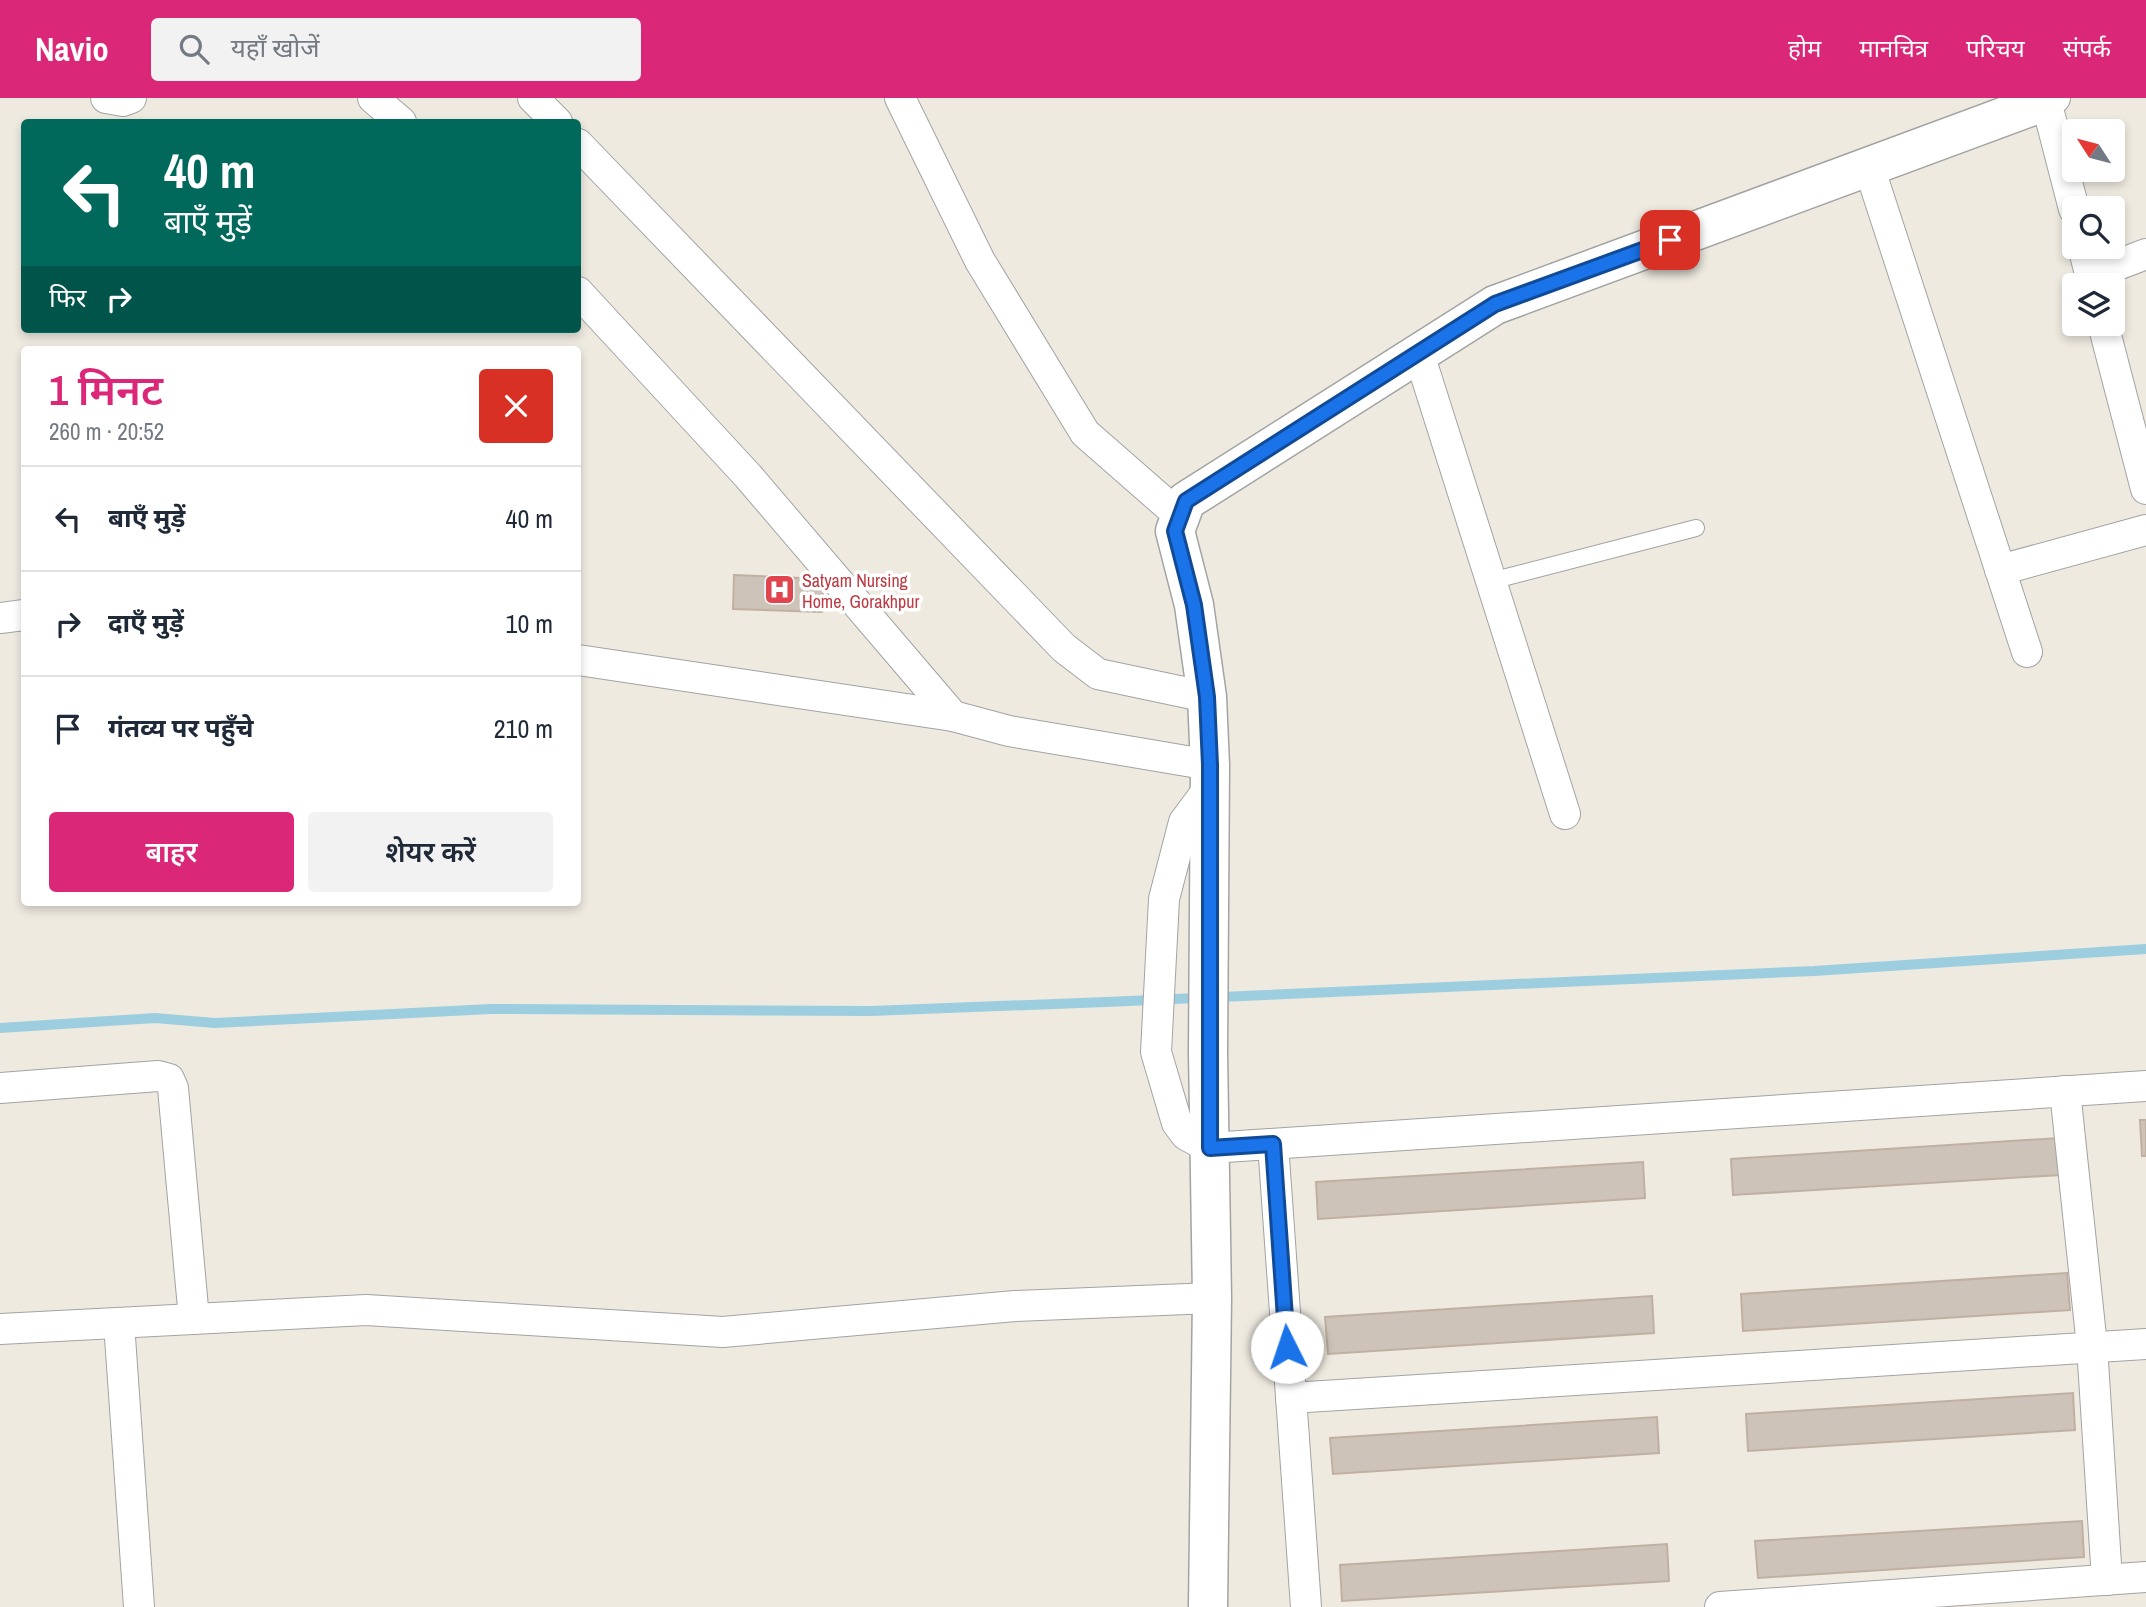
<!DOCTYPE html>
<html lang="hi">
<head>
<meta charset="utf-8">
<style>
  body { margin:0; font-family:"Archivo Narrow","Noto Sans Devanagari",sans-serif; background:#f2f2f3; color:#1f2937; height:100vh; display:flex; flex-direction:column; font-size:26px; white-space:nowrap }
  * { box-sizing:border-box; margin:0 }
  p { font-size:23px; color:#747a83 }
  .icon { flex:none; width:38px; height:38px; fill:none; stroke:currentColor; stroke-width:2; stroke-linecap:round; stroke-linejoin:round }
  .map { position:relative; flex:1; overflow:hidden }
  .sheet { position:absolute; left:21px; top:248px; width:560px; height:560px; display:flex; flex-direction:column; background:#fff; border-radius:7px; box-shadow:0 4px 10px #0003 }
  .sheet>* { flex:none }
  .hud { position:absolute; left:21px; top:21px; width:560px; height:214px; border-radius:7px; box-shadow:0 4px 10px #0003; background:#00695c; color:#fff; overflow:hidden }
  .needle { width:46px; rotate:306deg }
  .fabs { position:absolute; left:2062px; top:21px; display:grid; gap:14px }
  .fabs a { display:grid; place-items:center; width:63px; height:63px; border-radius:7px; background:#fff; box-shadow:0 4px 10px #0003; font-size:35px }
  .pin { position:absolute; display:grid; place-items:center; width:60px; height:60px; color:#fff; margin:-30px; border-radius:14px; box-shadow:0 4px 10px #0006 }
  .me { position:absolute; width:77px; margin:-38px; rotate:356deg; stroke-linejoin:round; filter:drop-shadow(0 0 5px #0008) }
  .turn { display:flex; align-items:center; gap:24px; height:147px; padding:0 28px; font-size:32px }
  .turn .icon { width:91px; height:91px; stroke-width:2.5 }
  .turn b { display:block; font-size:49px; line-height:60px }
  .then { display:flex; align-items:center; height:66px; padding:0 28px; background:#0003; gap:14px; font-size:26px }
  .round { display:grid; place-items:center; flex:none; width:74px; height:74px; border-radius:7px; background:#f2f2f3 }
  .head { display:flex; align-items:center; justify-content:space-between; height:119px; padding:0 28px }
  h1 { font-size:42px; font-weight:600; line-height:52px; color:#db2777 }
  .action { display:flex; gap:14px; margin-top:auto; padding:14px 28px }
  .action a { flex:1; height:80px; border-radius:7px; background:#db2777; color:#fff; font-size:28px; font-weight:600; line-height:80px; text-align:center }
  .action a+a { background:#f2f2f3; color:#1f2937 }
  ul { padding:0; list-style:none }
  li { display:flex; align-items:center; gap:21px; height:105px; padding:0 28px; border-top:2px solid #e0e1e3 }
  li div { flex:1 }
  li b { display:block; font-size:26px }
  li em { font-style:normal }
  header { display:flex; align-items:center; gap:42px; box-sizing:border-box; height:98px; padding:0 35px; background:#db2777; color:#fff }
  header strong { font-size:33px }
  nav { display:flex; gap:38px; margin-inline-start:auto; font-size:24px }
  .search { width:490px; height:63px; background:#f2f2f3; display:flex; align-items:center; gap:18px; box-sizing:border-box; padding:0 24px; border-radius:7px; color:#747a83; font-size:26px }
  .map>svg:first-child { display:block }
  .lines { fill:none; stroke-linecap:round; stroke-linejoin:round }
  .stream { stroke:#9ccee0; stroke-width:10 }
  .building { fill:#cec3b9; stroke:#c1b0a1; stroke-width:2 }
  .service-casing { stroke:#a3a3a3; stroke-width:18 }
  .minor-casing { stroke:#a3a3a3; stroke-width:32 }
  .tertiary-casing { stroke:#a3a3a3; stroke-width:41 }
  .service { stroke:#fff; stroke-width:16 }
  .minor { stroke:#fff; stroke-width:30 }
  .tertiary { stroke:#fff; stroke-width:38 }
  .route-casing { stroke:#114b97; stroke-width:18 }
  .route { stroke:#1a73e8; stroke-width:12 }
  .labels { text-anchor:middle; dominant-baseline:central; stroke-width:7; stroke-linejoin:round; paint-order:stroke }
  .health-label { font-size:18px; fill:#be3a42; stroke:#fff; text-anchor:start }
</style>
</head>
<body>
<header>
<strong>Navio</strong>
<div class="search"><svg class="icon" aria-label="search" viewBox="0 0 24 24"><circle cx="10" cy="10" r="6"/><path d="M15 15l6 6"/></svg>यहाँ खोजें</div>
<nav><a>होम</a><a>मानचित्र</a><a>परिचय</a><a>संपर्क</a></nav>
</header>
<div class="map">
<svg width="2146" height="1509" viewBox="0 0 2146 1509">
  <rect width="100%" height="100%" fill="#eeeae0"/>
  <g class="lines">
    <!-- stream -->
    <path class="stream" d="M0 930 155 920 215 925 491 911 871 913 1106 904 1814 873 2146 851"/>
  </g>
  <!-- building -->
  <g class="building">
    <path d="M734 477 824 481 822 514 733 511Z"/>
    <path d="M2140 1022H2146V1058H2142Z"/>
    <path d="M2058 1040 2060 1077 1733 1097 1731 1061Z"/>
    <path d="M1643 1064 1645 1100 1318 1121 1316 1084Z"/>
    <path d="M2067 1175 2070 1212 1743 1233 1741 1196Z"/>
    <path d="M1652 1198 1654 1235 1328 1256 1325 1219Z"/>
    <path d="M2073 1295 2075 1332 1748 1353 1746 1316Z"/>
    <path d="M1657 1319 1659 1355 1333 1376 1330 1340Z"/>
    <path d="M2082 1423 2084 1459 1758 1480 1755 1443Z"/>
    <path d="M1667 1446 1669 1483 1342 1503 1340 1467Z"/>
  </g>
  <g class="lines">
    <defs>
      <path id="service" d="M1491 483 1696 430"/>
      <g id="minor">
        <path d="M106 0 123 3 131 0"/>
        <path d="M373 0 401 24"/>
        <path d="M533 0 557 24"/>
        <path d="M900 0 980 163 1085 335 1181 419"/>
        <path d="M2055 0 2046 3 2074 111"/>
        <path d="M578 46 1064 550 1098 576 1207 599"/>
        <path d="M1869 69 2027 554"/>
        <path d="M2083 149 2093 187"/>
        <path d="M2091 177 2146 156"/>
        <path d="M578 194 748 378 953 618"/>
        <path d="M2103 226 2146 391"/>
        <path d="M1419 256 1565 716"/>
        <path d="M2000 472 2146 432"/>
        <path d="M0 520 24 517"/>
        <path d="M578 562 953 618 1009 633 1210 667"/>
        <path d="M1210 689 1184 724 1164 801 1156 954 1177 1025 1186 1037 1210 1050 2146 988"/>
        <path d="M0 990 158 978 169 981 173 990 194 1221"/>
        <path d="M2065 993 2092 1248 2107 1482"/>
        <path d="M1273 1046 1306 1509"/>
        <path d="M119 1225 139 1509"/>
        <path d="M0 1231 366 1212 723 1234 1015 1208 1212 1200"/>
        <path d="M1291 1300 2146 1246"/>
        <path d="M1720 1509 2146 1479"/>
      </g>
      <path id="tertiary" d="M1208 1509 1212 1200 1208 954 1210 667 1207 599 1194 507 1175 433 1186 403 1495 207 2046 3V0"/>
    </defs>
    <!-- service casing -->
    <use href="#service" class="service-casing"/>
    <!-- minor casing -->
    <use href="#minor" class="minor-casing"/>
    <!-- tertiary casing -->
    <use href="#tertiary" class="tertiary-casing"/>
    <!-- service -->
    <use href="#service" class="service"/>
    <!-- minor -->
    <use href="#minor" class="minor"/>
    <!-- tertiary -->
    <use href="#tertiary" class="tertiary"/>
  </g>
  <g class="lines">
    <defs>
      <path id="route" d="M1287 1249 1273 1046 1210 1050V667L1207 599 1194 507 1175 433 1186 403 1495 206 1670 142"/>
    </defs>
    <!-- route casing -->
    <use href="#route" class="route-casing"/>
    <!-- route -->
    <use href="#route" class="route"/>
  </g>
  <!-- icons -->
  <defs>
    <symbol id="hospital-square" viewBox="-11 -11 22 22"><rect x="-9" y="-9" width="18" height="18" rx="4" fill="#e0444e" stroke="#fff"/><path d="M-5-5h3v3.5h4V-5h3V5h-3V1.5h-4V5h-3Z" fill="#fff"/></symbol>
  </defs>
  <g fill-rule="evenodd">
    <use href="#hospital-square" x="762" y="474" width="35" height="35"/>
  </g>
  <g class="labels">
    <!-- health labels -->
    <g class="health-label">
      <text x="802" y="482">Satyam Nursing<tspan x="802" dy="21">Home, Gorakhpur</tspan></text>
    </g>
  </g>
</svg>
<div class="fabs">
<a><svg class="needle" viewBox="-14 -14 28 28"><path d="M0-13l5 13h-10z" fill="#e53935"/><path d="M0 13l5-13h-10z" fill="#747a83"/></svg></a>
<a><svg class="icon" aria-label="search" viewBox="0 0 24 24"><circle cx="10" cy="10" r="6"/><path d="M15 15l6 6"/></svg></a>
<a><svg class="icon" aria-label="layers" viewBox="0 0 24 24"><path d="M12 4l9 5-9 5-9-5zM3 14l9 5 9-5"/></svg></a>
</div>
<div class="pin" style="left:1670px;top:142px;background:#d93025"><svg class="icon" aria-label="arrive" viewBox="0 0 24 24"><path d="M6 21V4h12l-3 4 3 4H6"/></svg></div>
<svg class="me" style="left:1287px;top:1249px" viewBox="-20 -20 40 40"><circle r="19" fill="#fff"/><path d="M0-13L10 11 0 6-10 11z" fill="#1a73e8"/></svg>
<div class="hud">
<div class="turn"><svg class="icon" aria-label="left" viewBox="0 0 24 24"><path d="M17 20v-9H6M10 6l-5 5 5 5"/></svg><div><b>40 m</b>बाएँ मुड़ें</div></div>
<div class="then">फिर<svg class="icon" aria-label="right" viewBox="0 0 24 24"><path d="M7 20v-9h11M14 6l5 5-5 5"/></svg></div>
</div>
<section class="sheet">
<div class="head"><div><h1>1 मिनट</h1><p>260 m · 20:52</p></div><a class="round" style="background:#d93025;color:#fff"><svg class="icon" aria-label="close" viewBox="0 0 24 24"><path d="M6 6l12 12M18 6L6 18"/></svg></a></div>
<ul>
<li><svg class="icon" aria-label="left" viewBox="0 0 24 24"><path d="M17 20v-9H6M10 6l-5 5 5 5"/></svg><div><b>बाएँ मुड़ें</b></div><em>40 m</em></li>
<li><svg class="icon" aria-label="right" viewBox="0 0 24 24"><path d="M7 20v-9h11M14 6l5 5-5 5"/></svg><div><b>दाएँ मुड़ें</b></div><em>10 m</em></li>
<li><svg class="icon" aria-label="arrive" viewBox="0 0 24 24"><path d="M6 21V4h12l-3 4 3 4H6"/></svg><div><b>गंतव्य पर पहुँचे</b></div><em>210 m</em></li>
</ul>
<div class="action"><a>बाहर</a><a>शेयर करें</a></div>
</section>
</div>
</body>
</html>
